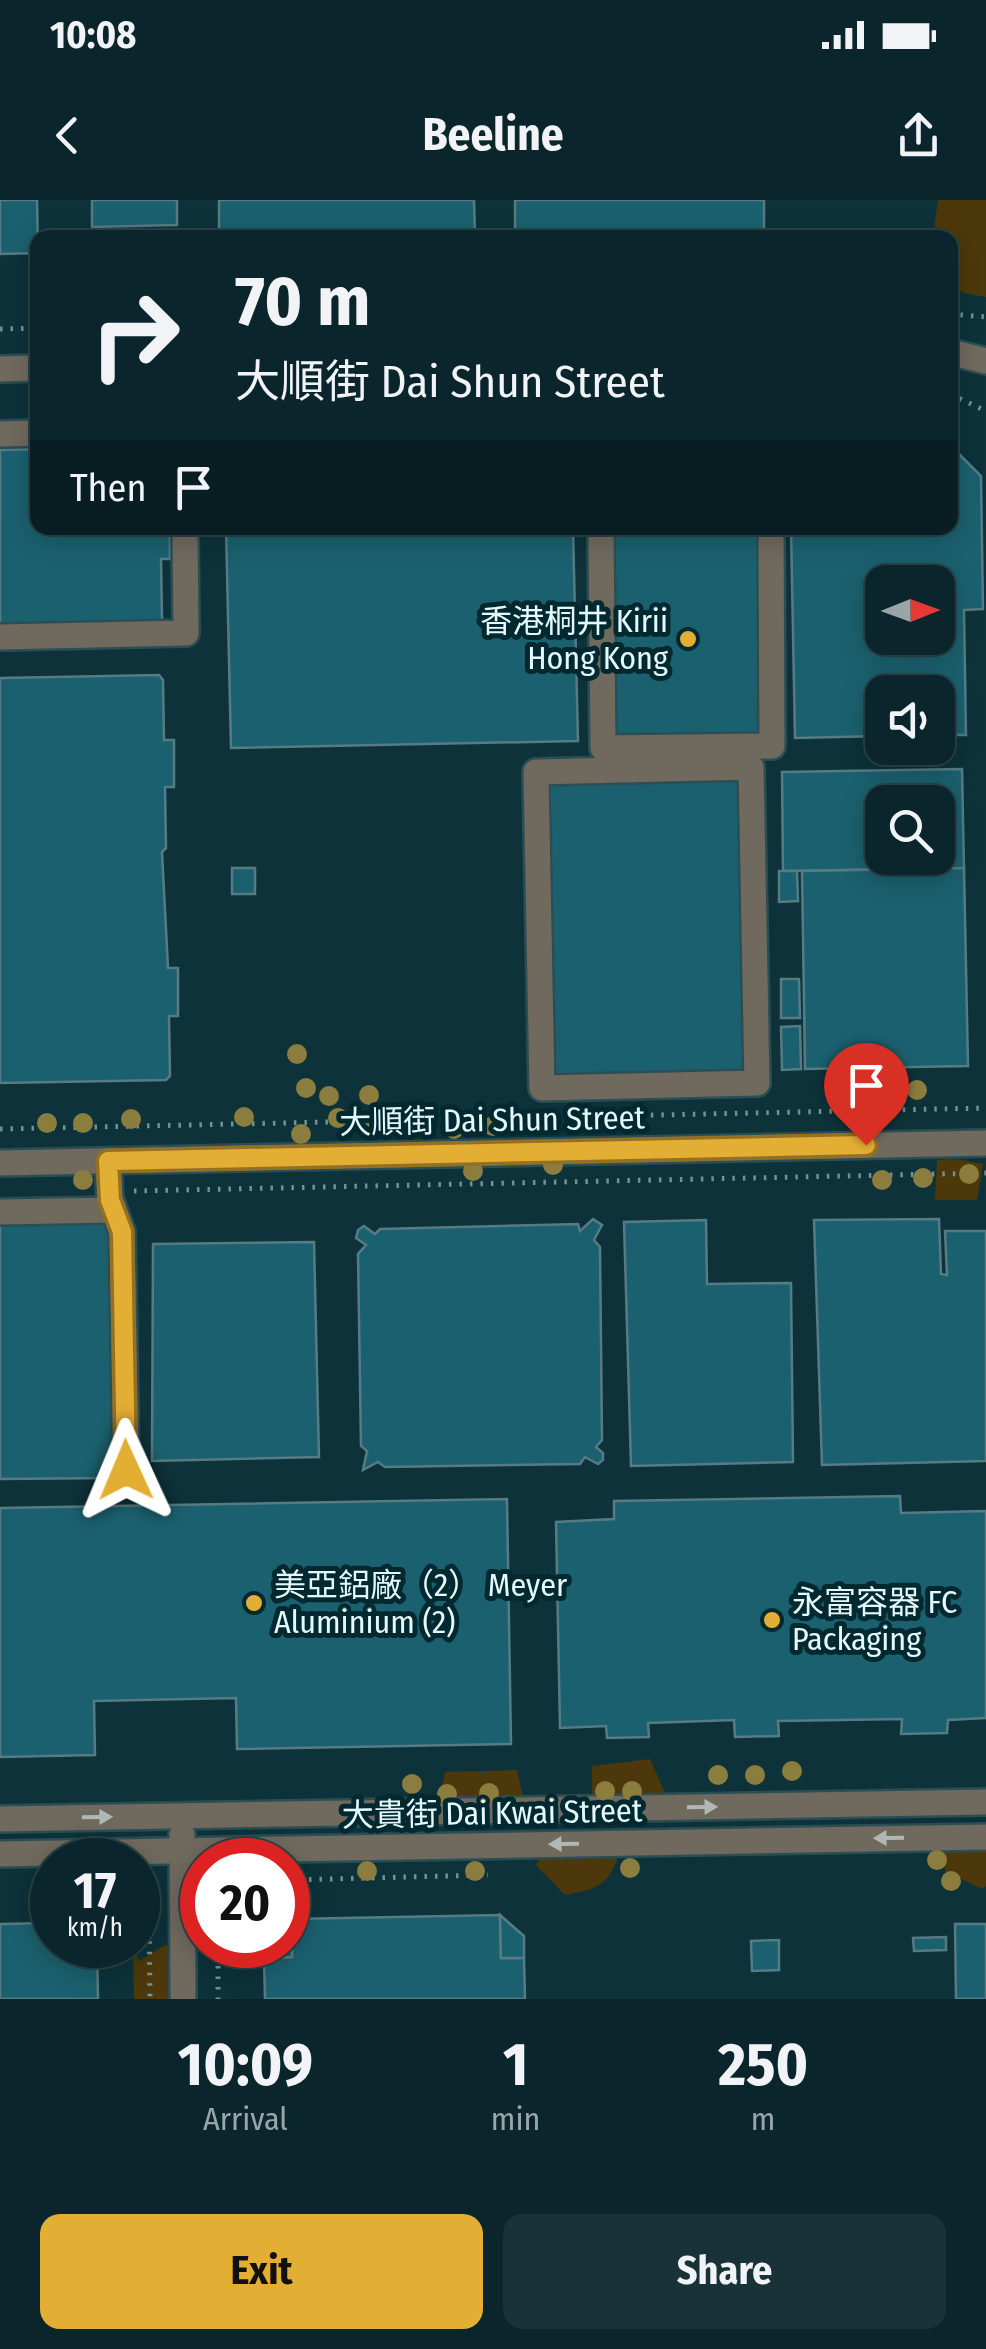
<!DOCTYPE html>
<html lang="en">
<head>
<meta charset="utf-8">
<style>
  body { margin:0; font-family:"Fira Sans Condensed","Noto Sans TC",sans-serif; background:#183238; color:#f1f3f6; height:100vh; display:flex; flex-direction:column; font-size:38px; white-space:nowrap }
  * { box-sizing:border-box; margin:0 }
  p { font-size:32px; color:#99a5a9 }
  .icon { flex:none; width:55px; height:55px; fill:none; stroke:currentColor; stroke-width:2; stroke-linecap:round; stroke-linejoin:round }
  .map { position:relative; height:1799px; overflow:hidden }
  .details { display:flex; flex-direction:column; background:#0a262c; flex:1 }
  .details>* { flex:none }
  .banner { position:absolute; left:30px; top:30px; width:928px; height:305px; border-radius:20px; box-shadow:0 5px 25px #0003,0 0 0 2px #2a4348; background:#0a262c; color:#f1f3f6; overflow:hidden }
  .needle { width:65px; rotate:89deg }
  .tools { position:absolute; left:865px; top:365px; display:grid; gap:20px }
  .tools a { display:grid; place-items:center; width:90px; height:90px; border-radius:20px; background:#0a262c; box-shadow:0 5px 25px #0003,0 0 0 2px #2a4348; font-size:50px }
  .speed { position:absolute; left:30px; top:1638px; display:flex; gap:20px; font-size:50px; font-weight:700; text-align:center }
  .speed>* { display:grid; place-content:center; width:130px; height:130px; border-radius:50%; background:#0a262c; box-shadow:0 5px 25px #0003,0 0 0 2px #2a4348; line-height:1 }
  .speed small { font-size:25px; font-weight:400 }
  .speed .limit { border:15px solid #d22; background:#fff; color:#111 }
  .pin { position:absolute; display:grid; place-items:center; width:85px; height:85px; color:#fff; margin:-102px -42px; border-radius:50% 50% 50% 0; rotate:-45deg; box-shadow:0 0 10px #0007 }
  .pin .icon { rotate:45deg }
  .me { position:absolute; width:110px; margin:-55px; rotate:359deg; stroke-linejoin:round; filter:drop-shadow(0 0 8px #0008) }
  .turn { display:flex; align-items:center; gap:35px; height:210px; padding:0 40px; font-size:45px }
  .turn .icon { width:130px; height:130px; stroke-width:2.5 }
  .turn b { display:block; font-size:70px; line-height:85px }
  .then { display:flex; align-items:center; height:95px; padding:0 40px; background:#0003; gap:20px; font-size:38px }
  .eta { display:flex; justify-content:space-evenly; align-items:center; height:170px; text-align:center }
  .eta b { font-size:60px; font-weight:700; line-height:70px }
  .action { display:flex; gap:20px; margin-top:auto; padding:20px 40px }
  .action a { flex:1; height:115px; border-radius:20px; background:#e3ae34; color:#111; font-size:40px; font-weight:700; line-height:115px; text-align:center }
  .action a+a { background:#183238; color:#f1f3f6 }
  .status { display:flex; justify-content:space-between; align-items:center; height:70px; padding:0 50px; background:#0a262c; direction:ltr }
  .status svg { height:28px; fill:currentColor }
  header { display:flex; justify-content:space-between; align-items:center; height:130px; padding:0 40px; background:#0a262c; font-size:45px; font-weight:700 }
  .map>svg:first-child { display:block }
  .green { fill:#4c380a }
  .building { fill:#1b606e; stroke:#577b84; stroke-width:2.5; fill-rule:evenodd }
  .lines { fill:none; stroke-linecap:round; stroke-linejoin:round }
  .minor-casing { stroke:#2b4e55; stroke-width:30 }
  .path { stroke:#749197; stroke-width:5; stroke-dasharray:2.5 8; stroke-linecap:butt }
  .minor { stroke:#70695e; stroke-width:25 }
  .tree { fill:#8a7d3e }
  .oneway { fill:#b0b8b5 }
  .route-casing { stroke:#947122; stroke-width:25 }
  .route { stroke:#e3ae34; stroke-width:18 }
  .poi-dot { fill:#e3ae34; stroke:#022830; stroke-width:4 }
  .labels { text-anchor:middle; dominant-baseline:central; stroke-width:10; stroke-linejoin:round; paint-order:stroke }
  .poi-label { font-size:32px; fill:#e5f9fd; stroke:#022830; text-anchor:start }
  .street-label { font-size:32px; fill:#e5f9fd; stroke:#022830 }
</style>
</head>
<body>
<div class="status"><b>10:08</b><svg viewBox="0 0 49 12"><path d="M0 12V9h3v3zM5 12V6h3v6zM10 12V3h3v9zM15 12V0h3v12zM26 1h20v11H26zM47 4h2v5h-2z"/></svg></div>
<header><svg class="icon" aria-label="back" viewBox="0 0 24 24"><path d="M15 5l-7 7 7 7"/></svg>Beeline<svg class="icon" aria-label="share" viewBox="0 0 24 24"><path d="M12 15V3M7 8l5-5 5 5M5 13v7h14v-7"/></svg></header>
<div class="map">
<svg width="986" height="1799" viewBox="0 0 986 1799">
  <rect width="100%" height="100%" fill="#0d323a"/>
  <!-- green -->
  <g class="green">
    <path d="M938 0H986V97L963 93 950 81V38L933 37Z"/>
    <path d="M956 959 983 964 977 1000H935L937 960Z"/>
    <path d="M650 1559 665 1593 641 1610 592 1608V1566Z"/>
    <path d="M517 1570 523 1597 510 1612 436 1614 445 1572Z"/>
    <path d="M986 1639V1686L982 1689 945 1671 943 1645Z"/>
    <path d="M606 1640 617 1660C606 1688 594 1689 565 1695L536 1665 547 1643Z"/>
    <path d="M190 1742 192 1761 168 1773V1799H134L133 1745 139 1761 165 1745Z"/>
  </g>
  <!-- building -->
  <g class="building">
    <path d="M0 0H37L38 53 0 54Z"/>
    <path d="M92 0H177V25L92 27Z"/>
    <path d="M219 0H474L475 38H219Z"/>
    <rect x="515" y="0" width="249" height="38"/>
    <path d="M950 245 981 276 983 409 964 410 966 535H938V492H882V536L795 538 791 328H950ZM882 382H938V438H882Z"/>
    <path d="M38 249V328H170V359H161L162 419 158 424 0 426V250Z"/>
    <path d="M226 328H573L578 541 231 548Z"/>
    <path d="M607 328H766L768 539 609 543Z"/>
    <path d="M159 475 163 480 164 540H174V587H165L166 648 162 652 168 768H178V816H169L170 876 166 880 0 883V478Z"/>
    <path d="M962 569 964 668 783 671 782 572ZM882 602H938V658H882Z"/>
    <path d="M744 577 747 873 554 874 550 581Z"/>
    <rect x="232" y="668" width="23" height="26"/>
    <path d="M964 668 968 866 805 869 802 671Z"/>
    <path d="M779 671H797L798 701 779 702Z"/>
    <path d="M781 779H799L800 818H781Z"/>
    <path d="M800 826 801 869 782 870 781 827Z"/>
    <path d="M112 1017 116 1278 0 1279V1018Z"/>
    <path d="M593 1019 602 1025 594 1040 600 1047 602 1240 596 1247 603 1253V1260L598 1264 585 1257 580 1264 385 1267 378 1262 363 1270 367 1251 361 1246 358 1054 366 1045 356 1038 358 1030 364 1026 375 1034 380 1029 578 1024 580 1031Z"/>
    <path d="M939 1019 941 1074 947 1075 945 1031H986V1261L822 1265 814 1020Z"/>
    <path d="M706 1020 707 1084 791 1083 793 1262 631 1266 624 1022Z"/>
    <path d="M314 1042 319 1257 152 1261 153 1044Z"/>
    <path d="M900 1296 901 1313 986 1311V1518L948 1520 947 1533 901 1534 902 1519 778 1521 779 1536 735 1537 734 1520 648 1523 649 1537 607 1538 606 1526 560 1528 556 1322 614 1319V1301Z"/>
    <path d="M507 1299 511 1544 237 1549 236 1498 94 1501 95 1555 0 1557V1308Z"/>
    <path d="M500 1715 501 1758H524L525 1799H265L264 1758 292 1757V1719Z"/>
    <path d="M500 1715 524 1736V1758H501Z"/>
    <path d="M292 1719V1757L264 1758V1745H288V1722Z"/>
    <path d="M52 1723V1745H97L98 1799H0V1724Z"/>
    <path d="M955 1724H986V1799H956Z"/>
    <path d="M946 1737V1750L914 1751 913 1738Z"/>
    <path d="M779 1740V1770L752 1771 751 1741Z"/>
  </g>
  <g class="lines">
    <defs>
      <g id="minor">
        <path d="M950 152 986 161"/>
        <path d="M0 169 38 168"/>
        <path d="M0 234 38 233"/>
        <path d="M601 328 603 548 772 546 771 328"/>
        <path d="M0 437 186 433 185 328"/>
        <path d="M751 567 757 883 542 888 536 572Z"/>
        <path d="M108 961 110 999 122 1032 126 1270"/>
        <path d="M0 963 986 943"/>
        <path d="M0 1012 114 1010"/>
        <path d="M0 1619 986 1602"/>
        <path d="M182 1635 183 1799"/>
        <path d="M0 1654 986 1637"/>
      </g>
    </defs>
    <!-- minor casing -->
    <use href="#minor" class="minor-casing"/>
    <!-- path -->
    <g class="path">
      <path d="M950 114 986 117"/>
      <path d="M0 129 38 128"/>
      <path d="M950 194 986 211"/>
      <path d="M0 929 986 908"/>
      <path d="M134 991 986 973"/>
      <path d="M288 1680 488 1675"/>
      <path d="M138 1694 149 1703 150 1799"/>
      <path d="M218 1745V1799"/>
    </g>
    <!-- minor -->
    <use href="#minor" class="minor"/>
  </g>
  <!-- trees -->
  <g class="tree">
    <circle cx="297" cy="854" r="10"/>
    <circle cx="306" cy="888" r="10"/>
    <circle cx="917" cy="890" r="10"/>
    <circle cx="883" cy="893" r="10"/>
    <circle cx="369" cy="895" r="10"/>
    <circle cx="329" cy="896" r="10"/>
    <circle cx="244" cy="917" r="10"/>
    <circle cx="338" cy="918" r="10"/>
    <circle cx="131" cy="919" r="10"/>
    <circle cx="47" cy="923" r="10"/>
    <circle cx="83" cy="923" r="10"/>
    <circle cx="493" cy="926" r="10"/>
    <circle cx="368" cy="927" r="10"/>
    <circle cx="454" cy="929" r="10"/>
    <circle cx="301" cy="934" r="10"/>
    <circle cx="553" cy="965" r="10"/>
    <circle cx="473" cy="971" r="10"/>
    <circle cx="969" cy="974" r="10"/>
    <circle cx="923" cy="978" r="10"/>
    <circle cx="83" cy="980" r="10"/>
    <circle cx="882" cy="980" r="10"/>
    <circle cx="792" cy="1571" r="10"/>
    <circle cx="718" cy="1575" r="10"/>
    <circle cx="755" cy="1575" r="10"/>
    <circle cx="412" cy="1584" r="10"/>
    <circle cx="605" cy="1591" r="10"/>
    <circle cx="632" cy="1591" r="10"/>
    <circle cx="489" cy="1593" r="10"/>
    <circle cx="447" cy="1594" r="10"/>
    <circle cx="937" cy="1660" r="10"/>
    <circle cx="630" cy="1668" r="10"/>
    <circle cx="367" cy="1671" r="10"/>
    <circle cx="475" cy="1671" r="10"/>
    <circle cx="951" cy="1681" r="10"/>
  </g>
  <!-- one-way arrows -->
  <defs><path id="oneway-solid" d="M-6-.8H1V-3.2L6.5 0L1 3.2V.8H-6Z" transform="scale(2.5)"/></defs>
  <g class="oneway">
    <use href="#oneway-solid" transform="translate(702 1607) rotate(-1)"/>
    <use href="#oneway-solid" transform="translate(97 1617) rotate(-1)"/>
    <use href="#oneway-solid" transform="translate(889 1638) rotate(179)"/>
    <use href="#oneway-solid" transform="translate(564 1644) rotate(179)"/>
  </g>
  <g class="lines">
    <defs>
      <path id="route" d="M126 1270 122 1032 110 1000 108 961 866 945"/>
    </defs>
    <!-- route casing -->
    <use href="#route" class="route-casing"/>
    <!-- route -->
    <use href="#route" class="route"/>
  </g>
  <!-- markers -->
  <g class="poi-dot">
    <circle cx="688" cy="439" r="10"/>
    <circle cx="254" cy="1403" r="10"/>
    <circle cx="772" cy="1420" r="10"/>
  </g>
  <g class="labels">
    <!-- poi labels -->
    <g class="poi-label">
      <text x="668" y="421" text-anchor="end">香港桐井 Kirii<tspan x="668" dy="37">Hong Kong</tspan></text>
      <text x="274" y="1385">美亞鋁廠（2） Meyer<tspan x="274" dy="37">Aluminium (2)</tspan></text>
      <text x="792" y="1402">永富容器 FC<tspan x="792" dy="37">Packaging</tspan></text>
    </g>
    <!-- street labels -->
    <g class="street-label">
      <text transform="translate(492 920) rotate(-1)">大順街 Dai Shun Street</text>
      <text transform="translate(492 1613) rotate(-1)">大貴街 Dai Kwai Street</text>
    </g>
  </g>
</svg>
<div class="tools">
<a><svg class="needle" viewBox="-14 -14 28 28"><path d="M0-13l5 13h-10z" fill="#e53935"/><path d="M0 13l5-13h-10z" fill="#99a5a9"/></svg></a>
<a><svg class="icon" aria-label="sound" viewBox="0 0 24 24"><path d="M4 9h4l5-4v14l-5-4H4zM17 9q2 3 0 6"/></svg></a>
<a><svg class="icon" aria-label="search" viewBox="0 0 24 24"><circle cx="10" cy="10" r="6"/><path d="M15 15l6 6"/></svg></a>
</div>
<div class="speed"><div>17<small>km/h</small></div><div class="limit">20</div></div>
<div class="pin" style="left:866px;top:945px;background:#d93025"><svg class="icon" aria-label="arrive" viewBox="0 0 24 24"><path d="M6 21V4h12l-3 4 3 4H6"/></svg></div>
<svg class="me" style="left:126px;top:1270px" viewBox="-20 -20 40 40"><path d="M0-17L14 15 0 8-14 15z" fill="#e3ae34" stroke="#fff" stroke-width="4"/></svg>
<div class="banner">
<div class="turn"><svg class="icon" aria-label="right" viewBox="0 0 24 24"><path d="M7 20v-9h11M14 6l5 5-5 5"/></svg><div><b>70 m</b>大順街 Dai Shun Street</div></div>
<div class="then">Then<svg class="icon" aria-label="arrive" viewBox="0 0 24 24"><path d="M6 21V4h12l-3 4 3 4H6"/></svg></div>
</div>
</div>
<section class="details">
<div class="eta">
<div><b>10:09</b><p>Arrival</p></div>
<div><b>1</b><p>min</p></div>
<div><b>250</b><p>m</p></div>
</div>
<div class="action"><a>Exit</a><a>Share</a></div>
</section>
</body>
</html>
